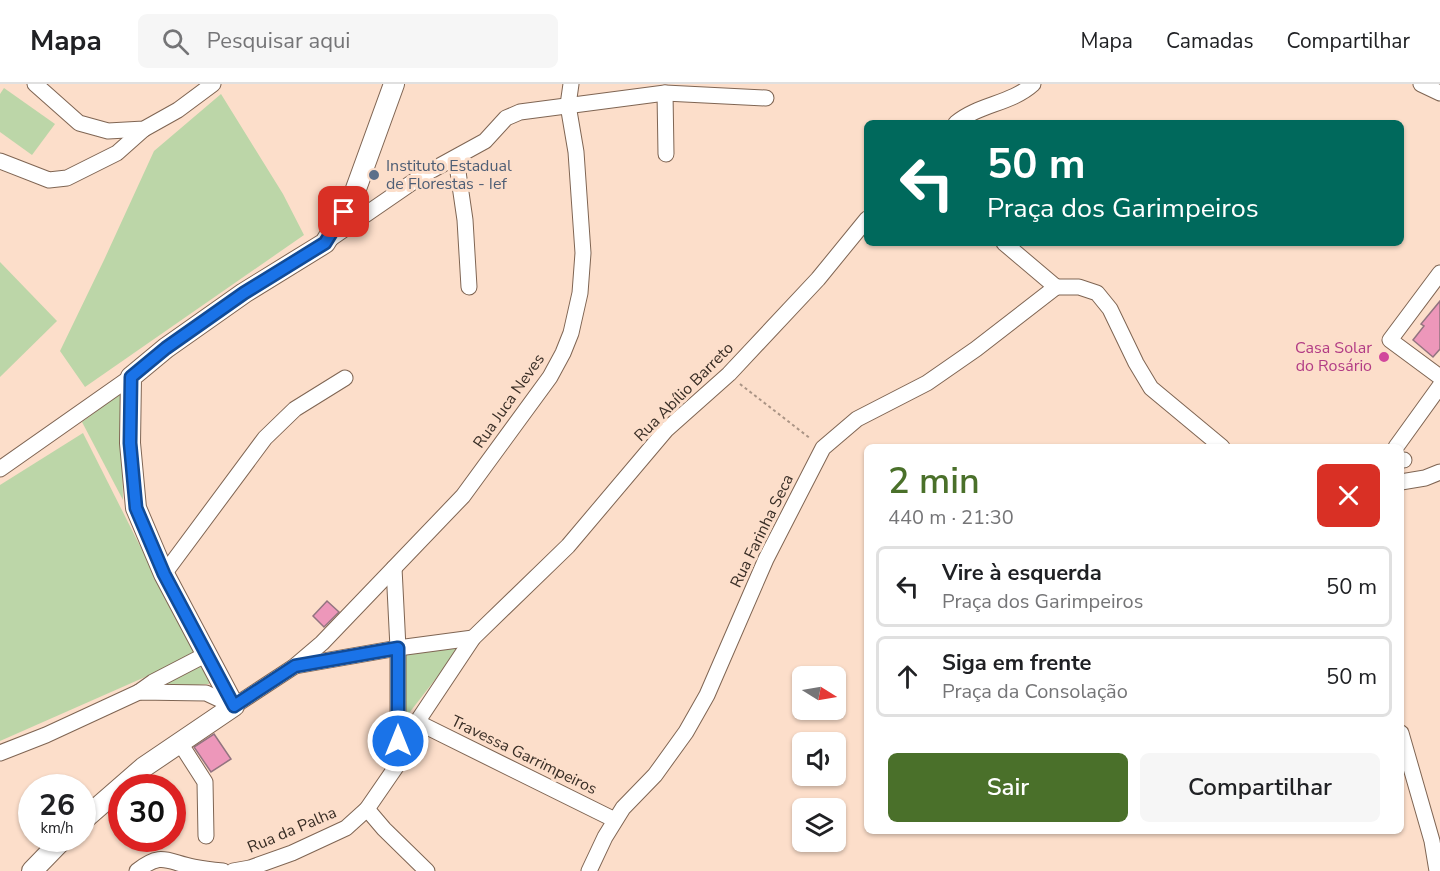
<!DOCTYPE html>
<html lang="pt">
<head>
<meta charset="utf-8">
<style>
  body { margin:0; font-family:"Nunito Sans",sans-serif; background:#f6f6f6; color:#202124; height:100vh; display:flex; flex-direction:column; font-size:22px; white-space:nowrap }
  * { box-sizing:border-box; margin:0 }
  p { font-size:20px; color:#757577 }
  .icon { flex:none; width:33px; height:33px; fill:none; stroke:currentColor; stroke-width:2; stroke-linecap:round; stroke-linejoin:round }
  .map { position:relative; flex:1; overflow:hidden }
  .panel { position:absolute; left:864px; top:360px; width:540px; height:390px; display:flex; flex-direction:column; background:#fff; border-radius:9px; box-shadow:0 2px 4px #0004 }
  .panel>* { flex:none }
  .guide { position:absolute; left:864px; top:36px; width:540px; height:126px; border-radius:9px; box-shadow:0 2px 4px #0004; background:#00695c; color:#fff; overflow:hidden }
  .needle { width:39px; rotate:101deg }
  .fabs { position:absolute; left:792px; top:582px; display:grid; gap:12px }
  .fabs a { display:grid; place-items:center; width:54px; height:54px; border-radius:9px; background:#fff; box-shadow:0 2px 4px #0004; font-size:30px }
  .speed { position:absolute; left:18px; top:690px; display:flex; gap:12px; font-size:30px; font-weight:700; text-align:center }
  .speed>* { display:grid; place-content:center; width:78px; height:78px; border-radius:50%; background:#fff; box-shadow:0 2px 4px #0004; line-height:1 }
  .speed small { font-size:15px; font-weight:400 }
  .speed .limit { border:9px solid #d22; background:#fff; color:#111 }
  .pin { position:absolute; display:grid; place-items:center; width:51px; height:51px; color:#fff; margin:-26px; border-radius:12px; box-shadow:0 3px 9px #0006 }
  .me { position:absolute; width:66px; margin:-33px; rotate:0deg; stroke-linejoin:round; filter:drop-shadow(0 0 4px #0008) }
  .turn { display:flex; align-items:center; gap:21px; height:126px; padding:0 24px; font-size:27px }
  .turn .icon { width:78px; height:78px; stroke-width:2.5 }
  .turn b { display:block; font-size:42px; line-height:51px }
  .round { display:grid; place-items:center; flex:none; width:63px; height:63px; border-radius:9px; background:#f6f6f6 }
  .headline { display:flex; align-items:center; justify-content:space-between; height:102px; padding:0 24px }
  h1 { font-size:36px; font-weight:600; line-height:45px; color:#4a702a }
  .primary-button { display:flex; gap:12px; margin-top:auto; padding:12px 24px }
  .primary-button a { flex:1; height:69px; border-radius:9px; background:#4a702a; color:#fff; font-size:24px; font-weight:600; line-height:69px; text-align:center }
  .primary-button a+a { background:#f6f6f6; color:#202124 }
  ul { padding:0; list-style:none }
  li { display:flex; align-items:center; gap:18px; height:81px; margin:0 12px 9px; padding:0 12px; border:3px solid #e0e0e0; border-radius:9px }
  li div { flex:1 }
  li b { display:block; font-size:22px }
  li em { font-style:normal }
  header { display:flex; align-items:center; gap:36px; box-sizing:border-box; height:84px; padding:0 30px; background:#fff; border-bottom:2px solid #e0e0e0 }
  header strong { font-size:28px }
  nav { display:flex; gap:33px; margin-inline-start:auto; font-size:21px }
  .search { width:420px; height:54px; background:#f6f6f6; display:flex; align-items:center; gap:15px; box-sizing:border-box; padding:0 21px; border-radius:9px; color:#757577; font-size:22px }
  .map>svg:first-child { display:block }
  .green { fill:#bcd6a8 }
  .building { fill:#ed97ba; stroke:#937480; stroke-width:1.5 }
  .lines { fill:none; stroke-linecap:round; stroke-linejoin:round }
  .minor-casing { stroke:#7f6553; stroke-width:17 }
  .tertiary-casing { stroke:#7f6553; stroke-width:22 }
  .path { stroke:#aa9485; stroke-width:2; stroke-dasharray:3 3; stroke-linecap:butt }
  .minor { stroke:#fff; stroke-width:15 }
  .tertiary { stroke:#fff; stroke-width:20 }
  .route-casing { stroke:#114b97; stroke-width:15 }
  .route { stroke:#1a73e8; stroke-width:10 }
  .service-dot { fill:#5c6f8a; stroke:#fcdeca; stroke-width:2 }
  .hotel-dot { fill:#d1479c; stroke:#fcdeca; stroke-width:2 }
  .labels { text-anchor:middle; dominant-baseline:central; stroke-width:6; stroke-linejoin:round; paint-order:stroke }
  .service-label { font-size:16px; fill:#4e5e75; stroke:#fcdeca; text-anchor:start }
  .hotel-label { font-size:16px; fill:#b23c85; stroke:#fcdeca; text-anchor:end }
  .street-label { font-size:16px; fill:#392e26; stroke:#fcdeca }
</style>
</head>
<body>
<header>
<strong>Mapa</strong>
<div class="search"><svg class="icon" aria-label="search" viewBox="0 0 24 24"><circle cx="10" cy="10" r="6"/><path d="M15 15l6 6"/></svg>Pesquisar aqui</div>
<nav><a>Mapa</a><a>Camadas</a><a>Compartilhar</a></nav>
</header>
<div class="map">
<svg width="1440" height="787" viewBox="0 0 1440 787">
  <rect width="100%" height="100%" fill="#fcdeca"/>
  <!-- green -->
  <g class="green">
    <path d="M4 4 55 40 32 71 0 48V10Z"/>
    <path d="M221 10 283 110 304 151 85 303 60 267 104 176 154 67Z"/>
    <path d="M0 178 57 237 0 293Z"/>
    <path d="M121 309 123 416 82 338Z"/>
    <path d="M83 349 195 571 0 657V401Z"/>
    <path d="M462 561 406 633 405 568Z"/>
    <path d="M199 581 208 593 209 600 154 604Z"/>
  </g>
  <!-- building -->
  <g class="building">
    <path d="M1440 217V265L1433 273 1413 256 1424 242 1421 240Z"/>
    <path d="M327 517 339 528 324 543 313 532Z"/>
    <path d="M214 650 231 675 211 688 194 663Z"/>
  </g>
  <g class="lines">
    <defs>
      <g id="minor">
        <path d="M35 0 79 39 108 47 144 45 178 26 213 0"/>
        <path d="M1421 0 1440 9"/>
        <path d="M665 9 666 70"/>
        <path d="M956 39C979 20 1011 20 1033 0"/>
        <path d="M456 74 465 136 469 203"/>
        <path d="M0 77 49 96 67 94 117 69 144 45"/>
        <path d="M330 155 423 91 485 57 506 34 520 28 665 9 766 14"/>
        <path d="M1004 159 1056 203"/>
        <path d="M1440 189 1390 256 1440 293"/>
        <path d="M1056 203H1079L1097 209 1110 225 1136 279 1151 304 1222 363"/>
        <path d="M1396 363 1440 302"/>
        <path d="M1401 376H1404"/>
        <path d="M0 385 131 293"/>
        <path d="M1401 398 1425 394 1440 388"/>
        <path d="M394 484 398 564V673"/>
        <path d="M164 490 265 354 295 325 345 294"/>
        <path d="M295 582 398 564 473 554"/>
        <path d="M139 608 153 598 207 570"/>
        <path d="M417 638 615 736"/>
        <path d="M1401 649 1432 757 1437 787"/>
        <path d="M180 659 205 698 206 752"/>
        <path d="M0 669 46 651 139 608 206 609 234 622 295 582 322 559 463 412 550 293 563 269 571 249 580 209 583 169 576 68 568 21 571 0"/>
        <path d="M367 725 384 745 427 787"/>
        <path d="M137 787C162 767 167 778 194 783 204 785 213 786 223 787"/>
        <path d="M233 787 250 784 292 769 346 744 367 725 398 680 417 638 473 554 568 462 666 346 729 290 818 195 867 135"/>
        <path d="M589 787 605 753 623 724 655 691 686 648 707 611 766 475 823 364 857 335 927 299 976 265 1056 203"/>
      </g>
      <g id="tertiary">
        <path d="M82 737 144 683 234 622 164 490 136 424 130 359 131 293 166 264 244 209 325 159 353 113 394 0"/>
        <path d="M32 787 64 754"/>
      </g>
    </defs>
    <!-- minor casing -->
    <use href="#minor" class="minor-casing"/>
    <!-- tertiary casing -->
    <use href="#tertiary" class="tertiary-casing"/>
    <!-- path -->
    <path class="path" d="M740 300 811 355"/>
    <!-- minor -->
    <use href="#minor" class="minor"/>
    <!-- tertiary -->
    <use href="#tertiary" class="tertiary"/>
  </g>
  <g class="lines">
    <defs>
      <path id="route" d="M344 128 325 159 244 209 166 264 131 293 130 359 136 424 164 490 234 622 295 582 398 564V657"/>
    </defs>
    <!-- route casing -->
    <use href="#route" class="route-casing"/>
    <!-- route -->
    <use href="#route" class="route"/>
  </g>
  <!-- markers -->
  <circle class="service-dot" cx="374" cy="91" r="6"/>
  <circle class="hotel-dot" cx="1384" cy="273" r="6"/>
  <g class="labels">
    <!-- service labels -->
    <g class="service-label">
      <text x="386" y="82">Instituto Estadual<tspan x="386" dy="18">de Florestas - Ief</tspan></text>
    </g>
    <!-- hotel labels -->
    <g class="hotel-label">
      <text x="1372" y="264">Casa Solar<tspan x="1372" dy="18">do Rosário</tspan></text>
    </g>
    <!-- street labels -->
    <g class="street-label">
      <text transform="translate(684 308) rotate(-45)">Rua Abílio Barreto</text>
      <text transform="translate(509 317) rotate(-55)">Rua Juca Neves</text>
      <text transform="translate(762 447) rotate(-64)">Rua Farinha Seca</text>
      <text transform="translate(524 671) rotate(26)">Travessa Garrimpeiros</text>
      <text transform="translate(292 746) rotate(-23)">Rua da Palha</text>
    </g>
  </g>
</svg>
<div class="fabs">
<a><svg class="needle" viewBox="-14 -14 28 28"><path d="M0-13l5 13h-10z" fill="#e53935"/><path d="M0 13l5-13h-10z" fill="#757577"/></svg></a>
<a><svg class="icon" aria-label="sound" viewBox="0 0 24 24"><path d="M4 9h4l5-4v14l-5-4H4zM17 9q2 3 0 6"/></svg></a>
<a><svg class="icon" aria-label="layers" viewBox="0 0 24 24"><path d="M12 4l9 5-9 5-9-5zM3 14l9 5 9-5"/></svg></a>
</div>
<div class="speed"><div>26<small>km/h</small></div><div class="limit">30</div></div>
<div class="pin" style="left:344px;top:128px;background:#d93025"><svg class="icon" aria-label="arrive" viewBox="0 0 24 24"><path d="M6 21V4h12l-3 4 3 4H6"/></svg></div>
<svg class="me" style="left:398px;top:657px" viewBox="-20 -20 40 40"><circle r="17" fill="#1a73e8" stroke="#fff" stroke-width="3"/><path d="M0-11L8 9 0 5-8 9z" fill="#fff"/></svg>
<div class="guide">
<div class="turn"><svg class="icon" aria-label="left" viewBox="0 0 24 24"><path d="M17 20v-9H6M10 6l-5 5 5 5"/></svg><div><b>50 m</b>Praça dos Garimpeiros</div></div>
</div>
<section class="panel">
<div class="headline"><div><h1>2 min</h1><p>440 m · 21:30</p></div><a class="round" style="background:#d93025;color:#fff"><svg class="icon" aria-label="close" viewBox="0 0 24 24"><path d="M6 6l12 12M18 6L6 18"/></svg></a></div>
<ul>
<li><svg class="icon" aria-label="left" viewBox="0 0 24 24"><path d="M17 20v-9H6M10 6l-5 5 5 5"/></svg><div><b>Vire à esquerda</b><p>Praça dos Garimpeiros</p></div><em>50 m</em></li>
<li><svg class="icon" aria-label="ahead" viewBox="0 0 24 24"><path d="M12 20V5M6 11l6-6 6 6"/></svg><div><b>Siga em frente</b><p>Praça da Consolação</p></div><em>50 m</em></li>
</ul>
<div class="primary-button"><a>Sair</a><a>Compartilhar</a></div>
</section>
</div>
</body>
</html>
